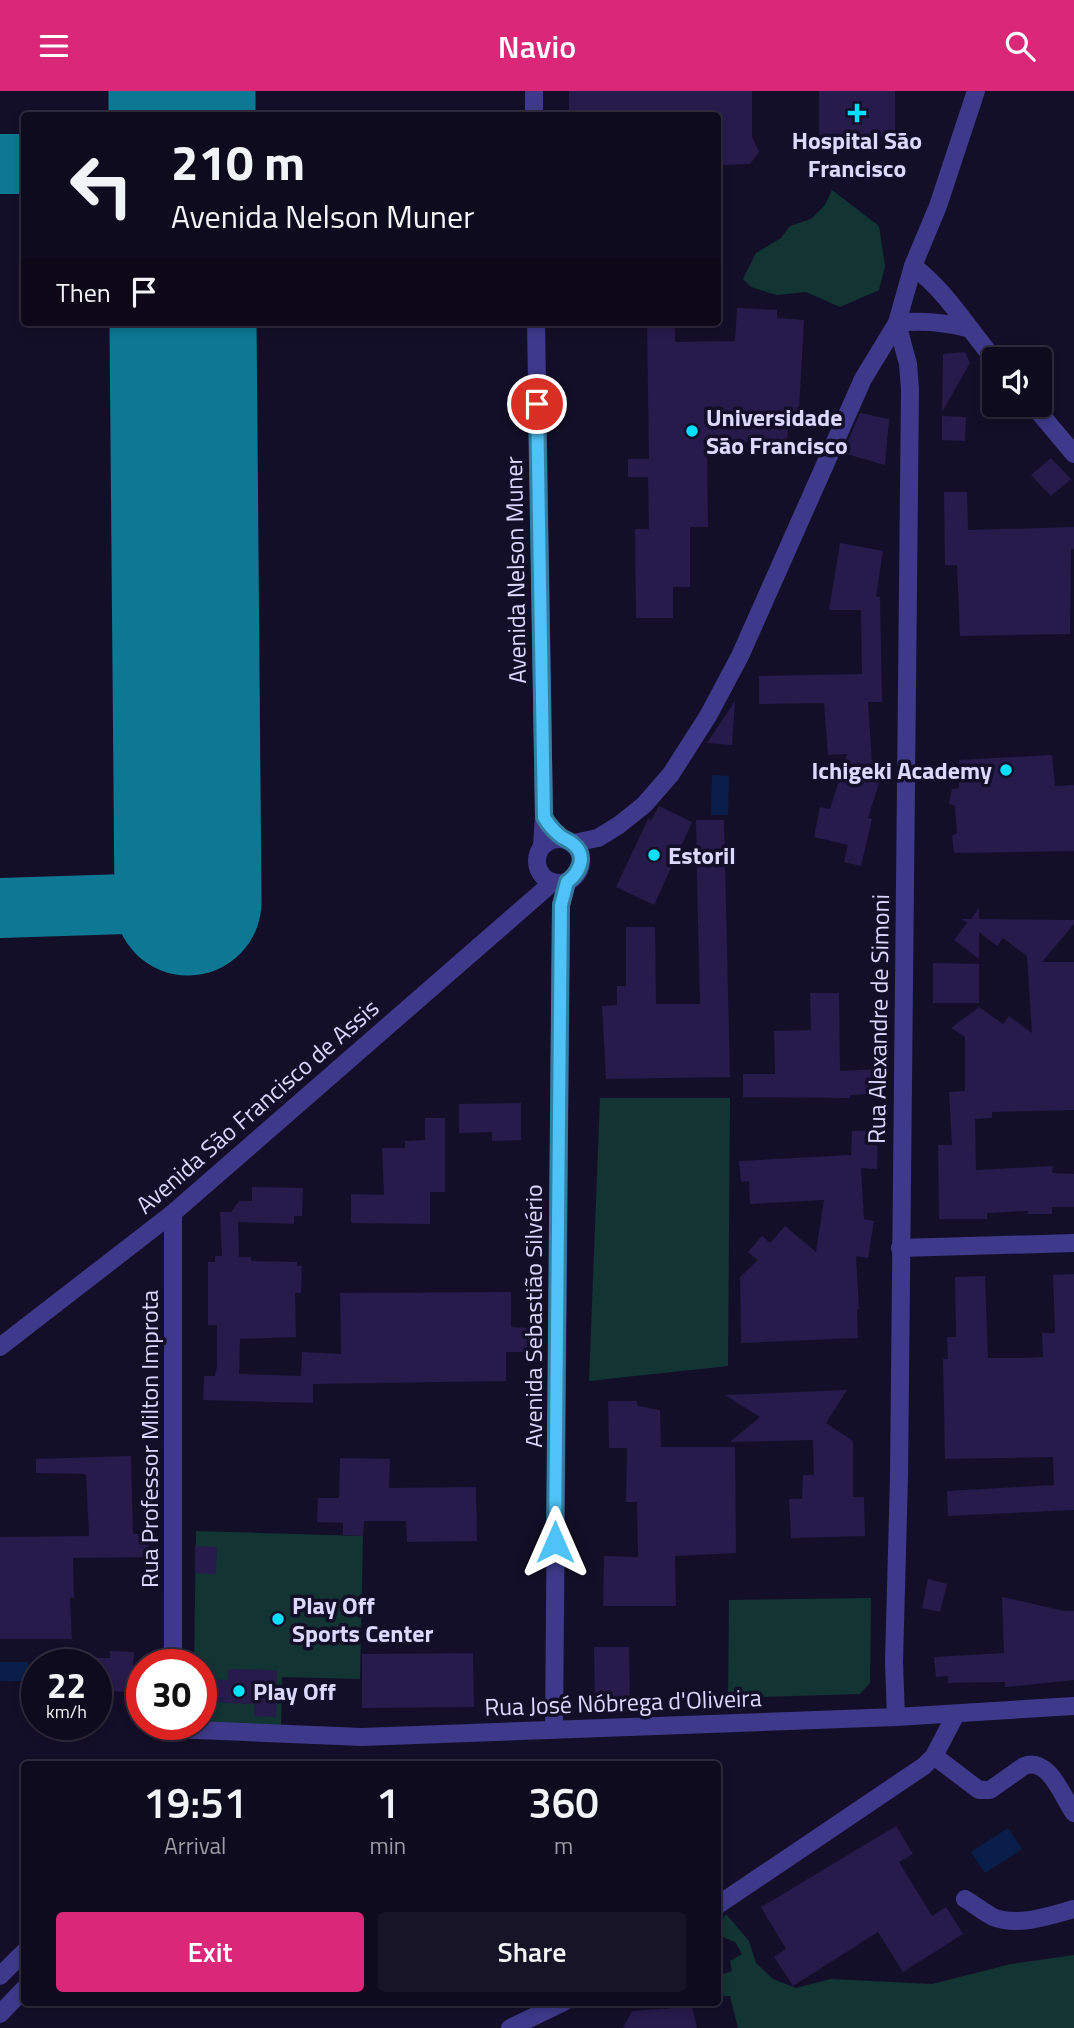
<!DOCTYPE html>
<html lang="en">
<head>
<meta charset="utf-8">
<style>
  body { margin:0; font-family:"Titillium Web",sans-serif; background:#181428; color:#f1f3f6; height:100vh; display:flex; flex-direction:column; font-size:26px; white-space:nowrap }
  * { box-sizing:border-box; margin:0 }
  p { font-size:23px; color:#9b9ba4 }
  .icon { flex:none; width:38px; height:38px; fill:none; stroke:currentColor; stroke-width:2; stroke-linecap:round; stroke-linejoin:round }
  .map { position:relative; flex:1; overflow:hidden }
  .drawer { position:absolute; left:21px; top:1670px; width:700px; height:245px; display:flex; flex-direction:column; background:#0f0b1f; border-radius:7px; box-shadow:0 4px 10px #0003,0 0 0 2px #2f2b3d }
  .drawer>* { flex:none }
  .top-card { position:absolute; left:21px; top:21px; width:700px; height:214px; border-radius:7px; box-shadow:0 4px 10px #0003,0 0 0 2px #2f2b3d; background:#0f0b1f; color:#f1f3f6; overflow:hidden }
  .fabs { position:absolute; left:982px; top:256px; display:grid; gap:14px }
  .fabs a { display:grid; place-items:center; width:70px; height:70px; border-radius:7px; background:#0f0b1f; box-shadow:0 4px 10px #0003,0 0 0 2px #2f2b3d; font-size:35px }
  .speed { position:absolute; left:21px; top:1558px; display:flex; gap:14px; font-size:35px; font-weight:700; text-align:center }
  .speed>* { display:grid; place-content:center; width:91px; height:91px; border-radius:50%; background:#0f0b1f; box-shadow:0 4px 10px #0003,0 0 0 2px #2f2b3d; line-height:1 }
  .speed small { font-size:18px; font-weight:400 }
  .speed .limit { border:10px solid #d22; background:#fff; color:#111 }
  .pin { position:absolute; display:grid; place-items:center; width:60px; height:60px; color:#fff; margin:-30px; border:4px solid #fff; border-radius:50%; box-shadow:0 2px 7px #0007 }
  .me { position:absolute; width:77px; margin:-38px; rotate:0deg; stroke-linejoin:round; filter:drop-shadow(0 0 5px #0008) }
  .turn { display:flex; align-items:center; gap:24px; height:147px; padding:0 35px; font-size:32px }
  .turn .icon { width:91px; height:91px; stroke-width:2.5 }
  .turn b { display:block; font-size:49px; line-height:60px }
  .then { display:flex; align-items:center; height:66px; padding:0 35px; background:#0003; gap:14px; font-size:26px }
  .eta { display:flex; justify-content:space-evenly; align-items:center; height:119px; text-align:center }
  .eta b { font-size:42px; font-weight:600; line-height:49px }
  .primary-button { display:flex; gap:14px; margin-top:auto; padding:14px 35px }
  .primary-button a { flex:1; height:80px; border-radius:7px; background:#db2777; color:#fff; font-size:28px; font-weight:600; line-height:80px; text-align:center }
  .primary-button a+a { background:#181428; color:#f1f3f6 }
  header { display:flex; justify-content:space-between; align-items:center; height:91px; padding:0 35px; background:#db2777; color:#fff; font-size:32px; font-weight:600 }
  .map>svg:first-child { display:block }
  .green { fill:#123433 }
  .water { fill:#091f49 }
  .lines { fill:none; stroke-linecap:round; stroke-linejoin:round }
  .taxiway { stroke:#0c7894; stroke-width:60 }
  .runway { stroke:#0c7894; stroke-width:147 }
  .building { fill:#261b4b }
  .minor { stroke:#3e398a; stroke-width:18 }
  .route-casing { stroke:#337fa1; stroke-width:18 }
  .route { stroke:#4fc3f7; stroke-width:12 }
  .poi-dot { fill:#04e1ff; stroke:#140f29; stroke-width:2.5 }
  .labels { text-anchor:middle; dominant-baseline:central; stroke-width:7; stroke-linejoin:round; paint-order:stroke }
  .poi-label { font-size:24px; font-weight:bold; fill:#ddd8ff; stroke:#140f29; text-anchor:start }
  .street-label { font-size:24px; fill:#ddd8ff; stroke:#140f29 }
</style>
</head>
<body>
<header><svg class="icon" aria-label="menu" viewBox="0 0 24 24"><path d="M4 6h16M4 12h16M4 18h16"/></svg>Navio<svg class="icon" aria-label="search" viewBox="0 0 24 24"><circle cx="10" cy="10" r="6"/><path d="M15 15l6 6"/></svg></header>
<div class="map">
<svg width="1074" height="1937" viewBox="0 0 1074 1937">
  <rect width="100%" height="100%" fill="#140f29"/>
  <!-- green -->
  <g class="green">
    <path d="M832 99 879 135 885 175 879 199 840 216 806 201 777 204 751 196 743 188 756 162 781 147 790 135 811 128 825 114Z"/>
    <path d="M600 1007H730L728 1275 589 1290Z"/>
    <path d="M196 1440 363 1445 360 1588 282 1586 281 1639 201 1633V1573H194Z"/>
    <path d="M871 1507 870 1592 860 1603 728 1607 729 1509Z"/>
    <path d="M726 1823 749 1850 756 1872 773 1888 796 1897 831 1888 932 1893 1011 1873 1074 1864V1937H738L730 1905H720L718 1885 732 1880 730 1870 742 1863 735 1851 718 1844V1836Z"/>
  </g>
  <!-- water -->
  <g class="water">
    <path d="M712 684 729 685 728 724H711Z"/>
    <rect x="0" y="1571" width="28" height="19"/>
    <path d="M1008 1737 1022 1758 985 1782 971 1761Z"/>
  </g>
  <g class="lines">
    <!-- taxiway -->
    <g class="taxiway">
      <path d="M0 73H24"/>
      <path d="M0 817 188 811"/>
    </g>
    <!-- runway -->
    <g class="runway">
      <path d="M182 0V24"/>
      <path d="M183 231 188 811"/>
    </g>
  </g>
  <!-- building -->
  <g class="building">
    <path d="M569 0H752V46L759 61 750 73 718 74V24H569Z"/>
    <rect x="819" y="0" width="76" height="45"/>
    <path d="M737 217 777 219V227L804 229 798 336H788L787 353 707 349 708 436H690V496H673V527H636L635 438H649L648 386H628V368H649L647 231H675V251L735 250Z"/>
    <path d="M965 261 970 272 942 321 943 263Z"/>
    <path d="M860 322 889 328 885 374 843 362Z"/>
    <path d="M942 325 966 326 965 350 942 349Z"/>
    <path d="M1051 367 1071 388 1051 405 1031 384Z"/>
    <path d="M944 401H967L968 439 1074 436V458H1071L1070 543 960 545 957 474H945Z"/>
    <path d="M840 452 883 460 876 506H880L882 611H868L873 687 880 689 868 727 872 728 861 775 844 771 848 754 814 746 820 716 830 718 847 663 828 664 824 612 759 613V585L862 583 861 519H829Z"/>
    <path d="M735 610 732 654 707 652Z"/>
    <path d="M1052 664 1055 695 1074 694V760L954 762 952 745 957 742 955 715 949 713 952 698 959 697V669Z"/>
    <path d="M659 715 692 731 654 814 616 796 648 728 651 730Z"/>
    <path d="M696 729H724L730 986 606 988 602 915 617 914V895H626V836H655L656 913H700L698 836H700L698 835Z"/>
    <path d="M979 817V828L1074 829V833L1042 871H1074V1019L992 1021V1027L975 1028 976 1079 1053 1075 1052 1082 1074 1083V1116H1052V1123H1028V1120L987 1122V1128H939L938 1054H952L949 1001 965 1000V946L951 937 979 916 1003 933 1009 925 1032 942 1027 865 1003 847 997 855 979 841V868L954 849 967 832 961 828H971Z"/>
    <path d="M933 872 979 873V912H933Z"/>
    <path d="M810 902H839L840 980 881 978 882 1002 850 1004V1007L743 1006V983H775L774 940 811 939Z"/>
    <path d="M521 1012V1049L492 1050V1041L459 1042V1013Z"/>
    <path d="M425 1027H445V1101H430V1133L351 1132V1103L384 1104 382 1057H405V1050L425 1049Z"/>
    <path d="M852 1040H878L877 1078 861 1077 864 1128 874 1130 868 1167 856 1165 859 1218H857L858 1247 741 1252 740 1186 758 1169 748 1161 762 1145 770 1152 785 1135 816 1161 824 1109 750 1113 749 1090 741 1091 739 1070 851 1064Z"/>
    <path d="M252 1096 303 1097 302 1125H294V1133L238 1131 239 1166H251V1170L297 1171V1175H302L301 1202H295L296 1246 240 1248 239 1283 301 1285 302 1261 341 1263 340 1202 511 1201V1236L528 1237V1261H506V1290L313 1293V1312L203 1309 204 1285H215L217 1275V1234H208V1171H215V1165H222L220 1121H231L239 1110H252Z"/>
    <path d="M1074 1183V1419L948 1425 947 1400 1054 1394 1053 1366 945 1368 943 1268H948L947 1246H956L955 1186 985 1185 988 1267H1024L1043 1266 1042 1242H1055L1053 1184Z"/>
    <path d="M847 1299 826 1332 853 1350V1406H864L865 1445 791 1447 789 1408H802L803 1384H814L813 1349 730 1351 760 1326 725 1304Z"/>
    <path d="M608 1310H637L638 1315 660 1319 661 1356H735L736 1462 675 1465 676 1515H603L604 1465 638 1466 637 1411H626L627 1357H609Z"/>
    <path d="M131 1365 133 1443H148L149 1466 73 1467 74 1507H70L72 1548H0V1446L89 1445 86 1383 36 1382V1368Z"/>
    <path d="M340 1367 390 1368 389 1397 476 1396 477 1450 407 1451 406 1430H364L363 1445 343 1444V1432L317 1431 318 1407H339Z"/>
    <path d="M195 1455 217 1456 216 1483 195 1482Z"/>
    <path d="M928 1488 947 1493 940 1521 922 1517Z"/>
    <path d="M1002 1506 1065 1520H1074V1589L1005 1596V1591L948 1592V1585L936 1586 934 1566 1004 1562Z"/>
    <path d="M594 1556H629L630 1610H595Z"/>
    <path d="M110 1560 134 1561 132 1593H126L125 1601 108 1600V1595L96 1594V1567H110Z"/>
    <path d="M473 1562 474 1616 362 1617V1563Z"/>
    <path d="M228 1578 277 1579 276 1626 254 1625V1613L201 1611V1588L228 1589Z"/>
    <path d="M896 1735 913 1763 899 1771 932 1825 946 1816 963 1843 903 1881 878 1841 793 1895 774 1866 786 1858 761 1816Z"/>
    <path d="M674 1911H691L697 1937H623L632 1920 674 1917Z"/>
  </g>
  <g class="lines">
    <!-- minor -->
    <g class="minor">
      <path d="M534 0V24"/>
      <path d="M913 175C948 202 966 235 994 268"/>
      <path d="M536 231 544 726 542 754"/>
      <path d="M897 232C922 229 943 231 967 237"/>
      <path d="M1032 313 1074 363"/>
      <circle cx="559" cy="770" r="22"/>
      <path d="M573 752 598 747 619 734 644 714 671 683 708 625 740 565 863 288 897 232 913 175 938 115 976 0"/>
      <path d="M173 1122V1573"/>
      <path d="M900 1157 1074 1152"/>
      <path d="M0 1256 173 1122 553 791"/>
      <path d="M896 1626 894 1571 899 1385 910 298 908 273 897 232"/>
      <path d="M173 1633V1638L362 1646 896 1626 1074 1615"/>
      <path d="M554 1638 561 814 567 791"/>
      <path d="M934 1665 979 1699H990L1024 1675C1049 1665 1063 1707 1074 1722"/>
      <path d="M965 1808C974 1813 983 1821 993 1826 1017 1836 1050 1825 1074 1818"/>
      <path d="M718 1814 924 1675 934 1665 956 1623"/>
      <path d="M0 1885 24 1861"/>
      <path d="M0 1923 24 1898"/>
      <path d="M510 1937 564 1911"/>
    </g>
  </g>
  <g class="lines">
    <defs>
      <path id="route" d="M537 313 544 726C548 733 553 739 559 744 563 748 569 749 573 753 588 765 579 782 567 791L561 814 555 1451"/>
    </defs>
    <!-- route casing -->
    <use href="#route" class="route-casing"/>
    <!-- route -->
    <use href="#route" class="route"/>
  </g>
  <!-- markers -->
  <g class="poi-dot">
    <path d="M853.5 11.5h7v7h7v7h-7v7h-7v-7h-7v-7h7z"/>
    <circle cx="692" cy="340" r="7"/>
    <circle cx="1006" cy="679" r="7"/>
    <circle cx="654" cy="764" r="7"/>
    <circle cx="278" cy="1528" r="7"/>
    <circle cx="239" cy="1600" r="7"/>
  </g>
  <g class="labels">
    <!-- poi labels -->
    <g class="poi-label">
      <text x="857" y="49" text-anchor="middle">Hospital São<tspan x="857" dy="28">Francisco</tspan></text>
      <text x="706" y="326">Universidade<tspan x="706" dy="28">São Francisco</tspan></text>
      <text x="992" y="679" text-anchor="end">Ichigeki Academy</text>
      <text x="668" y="764">Estoril</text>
      <text x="292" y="1514">Play Off<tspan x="292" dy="28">Sports Center</tspan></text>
      <text x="253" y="1600">Play Off</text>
    </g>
    <!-- street labels -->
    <g class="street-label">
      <text transform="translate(515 479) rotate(-91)">Avenida Nelson Muner</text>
      <text transform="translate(878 928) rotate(-89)">Rua Alexandre de Simoni</text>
      <text transform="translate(257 1015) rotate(-41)">Avenida São Francisco de Assis</text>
      <text transform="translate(533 1225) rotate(-90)">Avenida Sebastião Silvério</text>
      <text transform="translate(149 1348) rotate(-90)">Rua Professor Milton Improta</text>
      <text transform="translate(623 1611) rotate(-2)">Rua José Nóbrega d'Oliveira</text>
    </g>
  </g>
</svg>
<div class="fabs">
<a><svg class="icon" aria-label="sound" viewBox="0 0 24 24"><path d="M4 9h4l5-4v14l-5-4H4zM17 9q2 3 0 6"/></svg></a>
</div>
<div class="speed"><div>22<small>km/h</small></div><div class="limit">30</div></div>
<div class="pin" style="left:537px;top:313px;background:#d93025"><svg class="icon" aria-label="arrive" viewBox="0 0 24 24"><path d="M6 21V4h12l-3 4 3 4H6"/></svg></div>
<svg class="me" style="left:555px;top:1451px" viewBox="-20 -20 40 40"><path d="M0-17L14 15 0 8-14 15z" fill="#4fc3f7" stroke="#fff" stroke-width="4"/></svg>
<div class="top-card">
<div class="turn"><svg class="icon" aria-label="left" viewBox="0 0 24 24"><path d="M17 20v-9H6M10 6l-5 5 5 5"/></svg><div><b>210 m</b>Avenida Nelson Muner</div></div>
<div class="then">Then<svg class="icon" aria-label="arrive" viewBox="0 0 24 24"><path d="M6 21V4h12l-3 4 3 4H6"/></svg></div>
</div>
<section class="drawer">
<div class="eta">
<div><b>19:51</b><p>Arrival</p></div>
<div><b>1</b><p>min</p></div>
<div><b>360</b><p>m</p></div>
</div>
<div class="primary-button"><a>Exit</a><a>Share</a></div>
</section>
</div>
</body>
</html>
